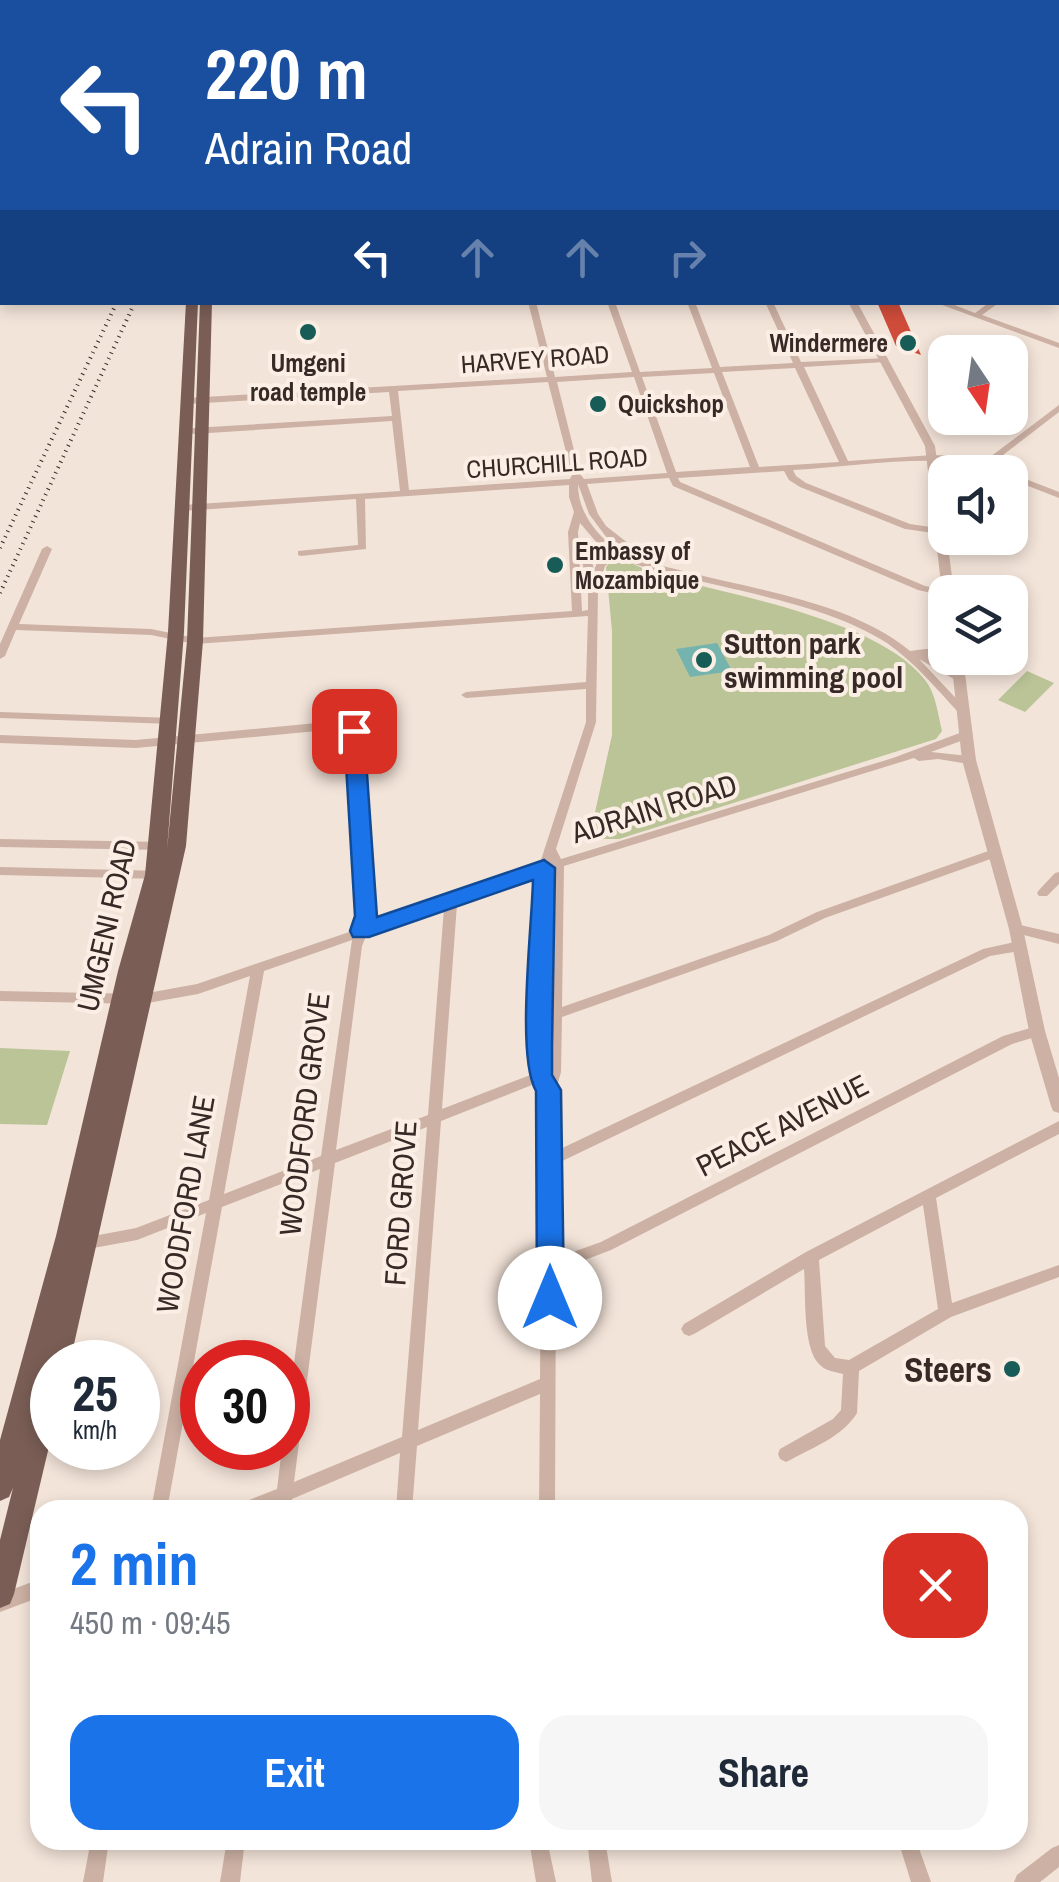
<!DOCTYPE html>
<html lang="en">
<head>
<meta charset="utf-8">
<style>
  body { margin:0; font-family:"Archivo Narrow",sans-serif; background:#f6f6f7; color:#1f2937; height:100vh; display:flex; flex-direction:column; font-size:38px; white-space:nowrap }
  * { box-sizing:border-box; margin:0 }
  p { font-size:32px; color:#747a83 }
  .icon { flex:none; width:55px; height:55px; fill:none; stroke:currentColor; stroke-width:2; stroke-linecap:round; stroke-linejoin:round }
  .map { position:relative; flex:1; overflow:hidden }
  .drawer { position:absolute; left:30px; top:1500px; width:998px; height:350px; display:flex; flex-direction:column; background:#fff; border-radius:30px; box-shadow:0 5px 15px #0003 }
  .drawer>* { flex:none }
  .hud { position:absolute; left:0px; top:0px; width:1060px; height:305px; box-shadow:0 5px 15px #0003; background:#1a4fa0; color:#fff; overflow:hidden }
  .needle { width:65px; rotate:167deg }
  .tools { position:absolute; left:928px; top:335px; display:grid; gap:20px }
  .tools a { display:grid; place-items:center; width:100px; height:100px; border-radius:20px; background:#fff; box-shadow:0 5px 15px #0003; font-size:50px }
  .speed { position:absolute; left:30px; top:1340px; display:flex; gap:20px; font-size:50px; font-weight:700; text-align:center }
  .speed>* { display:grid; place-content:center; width:130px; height:130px; border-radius:50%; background:#fff; box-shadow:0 5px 15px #0003; line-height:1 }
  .speed small { font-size:25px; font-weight:400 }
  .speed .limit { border:15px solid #d22; background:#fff; color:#111 }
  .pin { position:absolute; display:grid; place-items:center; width:85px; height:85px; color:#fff; margin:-42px; border-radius:20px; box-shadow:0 5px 15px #0006 }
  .me { position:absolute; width:110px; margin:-55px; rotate:0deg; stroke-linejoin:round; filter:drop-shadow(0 0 8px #0008) }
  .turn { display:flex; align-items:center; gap:35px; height:210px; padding:0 40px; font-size:45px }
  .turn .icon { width:130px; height:130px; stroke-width:2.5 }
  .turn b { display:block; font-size:70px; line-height:85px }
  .lanes { display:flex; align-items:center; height:95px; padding:0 40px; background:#0003; justify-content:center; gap:50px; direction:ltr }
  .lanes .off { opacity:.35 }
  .round { display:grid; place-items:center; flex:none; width:105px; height:105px; border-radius:30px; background:#f6f6f7 }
  .summary { display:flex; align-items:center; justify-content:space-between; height:170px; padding:0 40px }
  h1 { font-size:60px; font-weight:800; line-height:75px; color:#1a73e8 }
  .action { display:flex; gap:20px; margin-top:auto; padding:20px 40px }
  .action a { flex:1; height:115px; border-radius:30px; background:#1a73e8; color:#fff; font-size:40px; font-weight:800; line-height:115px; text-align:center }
  .action a+a { background:#f6f6f7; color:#1f2937 }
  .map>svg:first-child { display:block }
  .green { fill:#bac497 }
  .water { fill:#75b3ae }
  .building { fill:#d04c3a }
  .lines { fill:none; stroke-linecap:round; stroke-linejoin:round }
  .minor { fill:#ccb1a4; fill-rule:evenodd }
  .tertiary { fill:#ccb1a4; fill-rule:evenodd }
  .secondary { stroke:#a07f75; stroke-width:18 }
  .primary { fill:#7a5e56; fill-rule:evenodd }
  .rail-far1 { stroke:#372926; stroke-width:2.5; stroke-dasharray:1 4; stroke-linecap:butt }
  .rail { stroke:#372926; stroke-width:4; stroke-dasharray:1 5; stroke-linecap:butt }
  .route { fill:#1a73e8; stroke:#114b97; stroke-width:2.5 }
  .poi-dot { fill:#185c58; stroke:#fbeee5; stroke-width:4 }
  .labels { text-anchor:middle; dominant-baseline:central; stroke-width:8; stroke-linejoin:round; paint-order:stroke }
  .far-poi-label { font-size:25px; font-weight:bold; fill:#372926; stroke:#fbeee5; text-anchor:start }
  .far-street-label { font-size:25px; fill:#372926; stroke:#fbeee5 }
  .poi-label { font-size:30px; font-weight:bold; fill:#372926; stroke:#fbeee5; text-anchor:start }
  .street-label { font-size:30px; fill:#372926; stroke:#fbeee5 }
  .near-poi-label { font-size:35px; font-weight:bold; fill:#372926; stroke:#fbeee5; text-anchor:end }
</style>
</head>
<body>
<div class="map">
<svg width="1059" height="1882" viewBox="0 0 1059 1882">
  <rect width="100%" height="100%" fill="#f3e4d9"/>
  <!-- green -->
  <g class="green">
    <path d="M611 561 629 562 655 574C729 595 878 619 925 680 936 693 938 715 942 731L936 739 619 839H595L590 835 612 735V631L606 567Z"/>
    <path d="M1027 671 1054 683 1025 712 998 700Z"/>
    <path d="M0 1048 70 1051 47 1125 0 1124Z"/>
  </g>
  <!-- water -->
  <path class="water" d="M717 643 732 671 690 677 676 649Z"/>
  <!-- building -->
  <path class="building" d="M877 302H898L921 355 896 346Z"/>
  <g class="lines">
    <!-- minor -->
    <g class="minor">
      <path d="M1027 0H1052L1058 2H1040Z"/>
      <rect x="1058" y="98" width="1" height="5"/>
      <rect x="1058" y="188" width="1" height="5"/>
      <path d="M528 302H536L555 377 632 372 607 302H615L640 372 712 368 687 302H695L720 367 793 363 765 302H773L801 362 888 358V362H885L804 367 848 461 933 455 959 456 982 463 1059 405V412L990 465 1005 470 1006 472C985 472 965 462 944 461 894 459 842 467 793 470L796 476 806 483 910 524 944 529V533L941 534 905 529 800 487 789 480 784 471 678 478 680 482 925 586 949 591 950 592H945V596L918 590 673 486 669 478 587 484 598 514 606 526 642 554 637 557 623 550V553C642 561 662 566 683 571 756 590 851 602 910 651L919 650 962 675V679H954L919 659 967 710 966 712H958C936 688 914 662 887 643 830 606 741 592 675 575 655 570 636 566 617 557L605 566 598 589 596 722 556 849 561 859 893 758 965 731 971 735 969 738 931 752 969 756 975 760 969 764 938 759 919 761 914 758 564 866 562 1007 769 935 817 912 991 850H999L1001 853 999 856 825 918 777 941 562 1017 561 1072 556 1090V1151L983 949 1019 941 1025 946 1019 951 990 956 556 1164V1258L601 1242 1003 1036 1037 1026 1042 1027 1044 1031 1042 1035 1012 1044 611 1250 556 1271 555 1510H539L540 1394 417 1446 412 1510H396L400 1453 292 1499 290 1510H274V1506L264 1510H237L239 1504 277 1489 282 1448H288V1408L320 1169 222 1207 167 1510H151L206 1213 137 1240 88 1249 83 1247 81 1243 83 1239 88 1237 136 1228 209 1200 250 976 198 994 142 1004 0 1001V991L142 994 197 984 355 930 360 915 349 731 338 729 136 748 0 743V735L136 740 338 721 355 724 359 731 372 915 369 925 539 866 586 722V689L466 698 461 695 466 692 586 682 588 616 195 644 151 635 16 630 5 656 0 659V644L42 549 47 546 52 549 19 624 151 629 195 638 572 611 568 532 574 512 569 497V485L365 499 366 549 301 556 298 555V551L358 545 356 499 183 511 178 508 183 505 400 491 392 421 193 434 189 431 193 428 392 416 389 392 187 404 183 401 187 398 547 377ZM795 368 839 462 759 467 722 372ZM714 373 750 467 676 472 642 377ZM634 377 667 473 584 479 580 474 557 382ZM548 382 572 475 570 479 409 490 398 391ZM578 484 589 514 607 538 605 540C589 524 578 507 578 484ZM580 523 597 543 591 547 582 561 588 589V610L582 611 578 532ZM603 548 610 553 597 563 594 570 592 561 598 551ZM550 871H552L547 1071V1047ZM538 875 533 1074 442 1109 457 904ZM444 908 428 1115 336 1150 362 946 366 936ZM352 940 321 1156 224 1194 264 971ZM537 1083 542 1091 540 1379 418 1430 441 1121ZM427 1127 402 1437 294 1482 335 1163Z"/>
      <path d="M934 302H947L975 313 990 302H1000L982 315 1059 343V348Z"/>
      <path d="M1010 473 1059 492V498L1010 479Z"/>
      <path d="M0 712 172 718 177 721 172 724 0 718Z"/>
      <path d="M0 839 162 842 168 846 162 850 0 847Z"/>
      <path d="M0 867 162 871 168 875 162 879 0 875Z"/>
      <path d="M1059 872V884L1047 896H1039L1037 893 1039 890 1055 873Z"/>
      <path d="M1016 924 1059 934V944L1012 932 1010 929 1012 926Z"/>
      <path d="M1059 1121V1134L936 1198 952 1303 1059 1265V1277L951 1317 859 1371 857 1413C843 1436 814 1447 792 1459L786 1462 780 1459 778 1454 780 1449 833 1419 841 1410 843 1374C835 1372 826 1371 820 1365 802 1349 806 1293 804 1269L694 1334 689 1336 684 1334 681 1329 684 1324 806 1252ZM923 1205 938 1309 849 1360 835 1358 825 1346 819 1260Z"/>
      <path d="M40 1579V1597L0 1612V1594Z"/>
      <path d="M91 1840H109L103 1882H83Z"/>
      <path d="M227 1840H245L240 1882H220Z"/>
      <path d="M529 1840H547L556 1882H536Z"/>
      <path d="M587 1840H605L612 1882H592Z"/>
      <path d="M898 1840H916L931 1882H911Z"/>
      <path d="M1059 1845V1867L1040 1882H1014L1017 1875 1052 1848Z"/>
    </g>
    <!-- tertiary -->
    <g class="tertiary">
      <path d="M538 0H544L543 2H537Z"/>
      <rect x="770" y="0" width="6" height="2"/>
      <path d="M790 0H798L799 2H792Z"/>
      <path d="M848 302H857L935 446 954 592H945V595L942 592 925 446Z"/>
      <path d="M945 647V655L917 658 911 654 917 650Z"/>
      <path d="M951 658H963L976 760 1023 929 1045 1031 1059 1078V1113L1053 1111 1051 1106 1029 1031 1009 929 962 760Z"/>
    </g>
    <!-- secondary -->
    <path class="secondary" d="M308 2 309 0"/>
    <!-- primary -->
    <g class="primary">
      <rect x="0" y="113" width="2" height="6"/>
      <rect x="1058" y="129" width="1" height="6"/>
      <path d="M186 302H198L184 632 167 850 187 641 200 302H212L203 641 186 846 70 1362H52V1371L46 1363 42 1378 52 1373V1434L14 1594 10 1604 0 1608V1540L13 1488 9 1497 0 1501V1440L56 1236 118 971 145 875 168 632Z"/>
    </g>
    <!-- rail-far1 -->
    <path class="rail-far1" d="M0 217 2 213"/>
    <!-- rail -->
    <g class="rail">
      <path d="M0 252 2 248"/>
      <path d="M0 548 117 302"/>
      <path d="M0 593 135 302"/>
    </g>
  </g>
  <!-- route -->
  <path class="route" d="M354 725 364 731 377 917 544 860 555 868 552 1047V1075L561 1090 564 1298 560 1307 550 1310 541 1307 537 1298 536 1091C516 1056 532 927 533 880L369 937H353L350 931 355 916 344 731Z"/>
  <!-- markers -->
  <g class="poi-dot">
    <circle cx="308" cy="332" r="10"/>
    <circle cx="908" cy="343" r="10"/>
    <circle cx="598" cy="404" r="10"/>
    <circle cx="555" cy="565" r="10"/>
    <circle cx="704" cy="660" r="10"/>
    <circle cx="1012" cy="1369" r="10"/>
  </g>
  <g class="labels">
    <!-- far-poi labels -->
    <g class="far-poi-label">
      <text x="888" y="343" text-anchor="end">Windermere</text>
      <text x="308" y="363" text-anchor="middle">Umgeni<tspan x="308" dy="29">road temple</tspan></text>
      <text x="618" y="404">Quickshop</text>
      <text x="575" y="551">Embassy of<tspan x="575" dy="29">Mozambique</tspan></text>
    </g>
    <!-- far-street labels -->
    <g class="far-street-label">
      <text transform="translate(535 359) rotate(-4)">HARVEY ROAD</text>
      <text transform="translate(557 463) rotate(-4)">CHURCHILL ROAD</text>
    </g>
    <!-- poi labels -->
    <g class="poi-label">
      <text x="724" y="643">Sutton park<tspan x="724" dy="34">swimming pool</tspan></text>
    </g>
    <!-- street labels -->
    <g class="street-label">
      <text transform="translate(654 808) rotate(-17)">ADRAIN ROAD</text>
      <text transform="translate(106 925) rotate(-77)">UMGENI ROAD</text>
      <text transform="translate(304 1114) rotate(-83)">WOODFORD GROVE</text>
      <text transform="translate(782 1125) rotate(-27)">PEACE AVENUE</text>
      <text transform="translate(400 1203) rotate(-86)">FORD GROVE</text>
      <text transform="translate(185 1204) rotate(-80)">WOODFORD LANE</text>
    </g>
    <!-- near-poi labels -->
    <g class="near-poi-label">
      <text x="992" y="1369">Steers</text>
    </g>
  </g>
</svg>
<div class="tools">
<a><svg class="needle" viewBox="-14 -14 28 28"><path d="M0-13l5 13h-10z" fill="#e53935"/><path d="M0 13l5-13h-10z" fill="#747a83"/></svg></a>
<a><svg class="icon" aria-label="sound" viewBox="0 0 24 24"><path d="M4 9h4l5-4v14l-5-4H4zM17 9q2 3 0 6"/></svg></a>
<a><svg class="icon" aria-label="layers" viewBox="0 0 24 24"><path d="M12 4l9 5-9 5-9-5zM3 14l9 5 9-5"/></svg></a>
</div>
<div class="speed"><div>25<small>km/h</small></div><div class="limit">30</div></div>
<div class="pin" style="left:354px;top:731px;background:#d93025"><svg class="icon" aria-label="arrive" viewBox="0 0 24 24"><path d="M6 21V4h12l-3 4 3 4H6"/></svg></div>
<svg class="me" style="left:550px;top:1298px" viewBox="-20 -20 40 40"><circle r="19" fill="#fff"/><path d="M0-13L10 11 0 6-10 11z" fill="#1a73e8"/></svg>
<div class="hud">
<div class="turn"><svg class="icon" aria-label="left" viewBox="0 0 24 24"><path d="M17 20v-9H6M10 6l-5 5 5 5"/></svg><div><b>220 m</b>Adrain Road</div></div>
<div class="lanes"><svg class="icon" aria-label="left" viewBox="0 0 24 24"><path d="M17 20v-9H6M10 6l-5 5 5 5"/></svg><svg class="icon off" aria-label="ahead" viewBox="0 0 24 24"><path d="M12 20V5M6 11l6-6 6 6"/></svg><svg class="icon off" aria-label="ahead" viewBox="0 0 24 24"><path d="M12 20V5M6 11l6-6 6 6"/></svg><svg class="icon off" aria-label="right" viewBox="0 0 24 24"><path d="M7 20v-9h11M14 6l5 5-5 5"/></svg></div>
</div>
<section class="drawer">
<div class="summary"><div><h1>2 min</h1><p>450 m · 09:45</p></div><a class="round" style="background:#d93025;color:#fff"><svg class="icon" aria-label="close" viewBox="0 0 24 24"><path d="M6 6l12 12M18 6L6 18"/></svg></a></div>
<div class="action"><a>Exit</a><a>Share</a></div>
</section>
</div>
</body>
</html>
